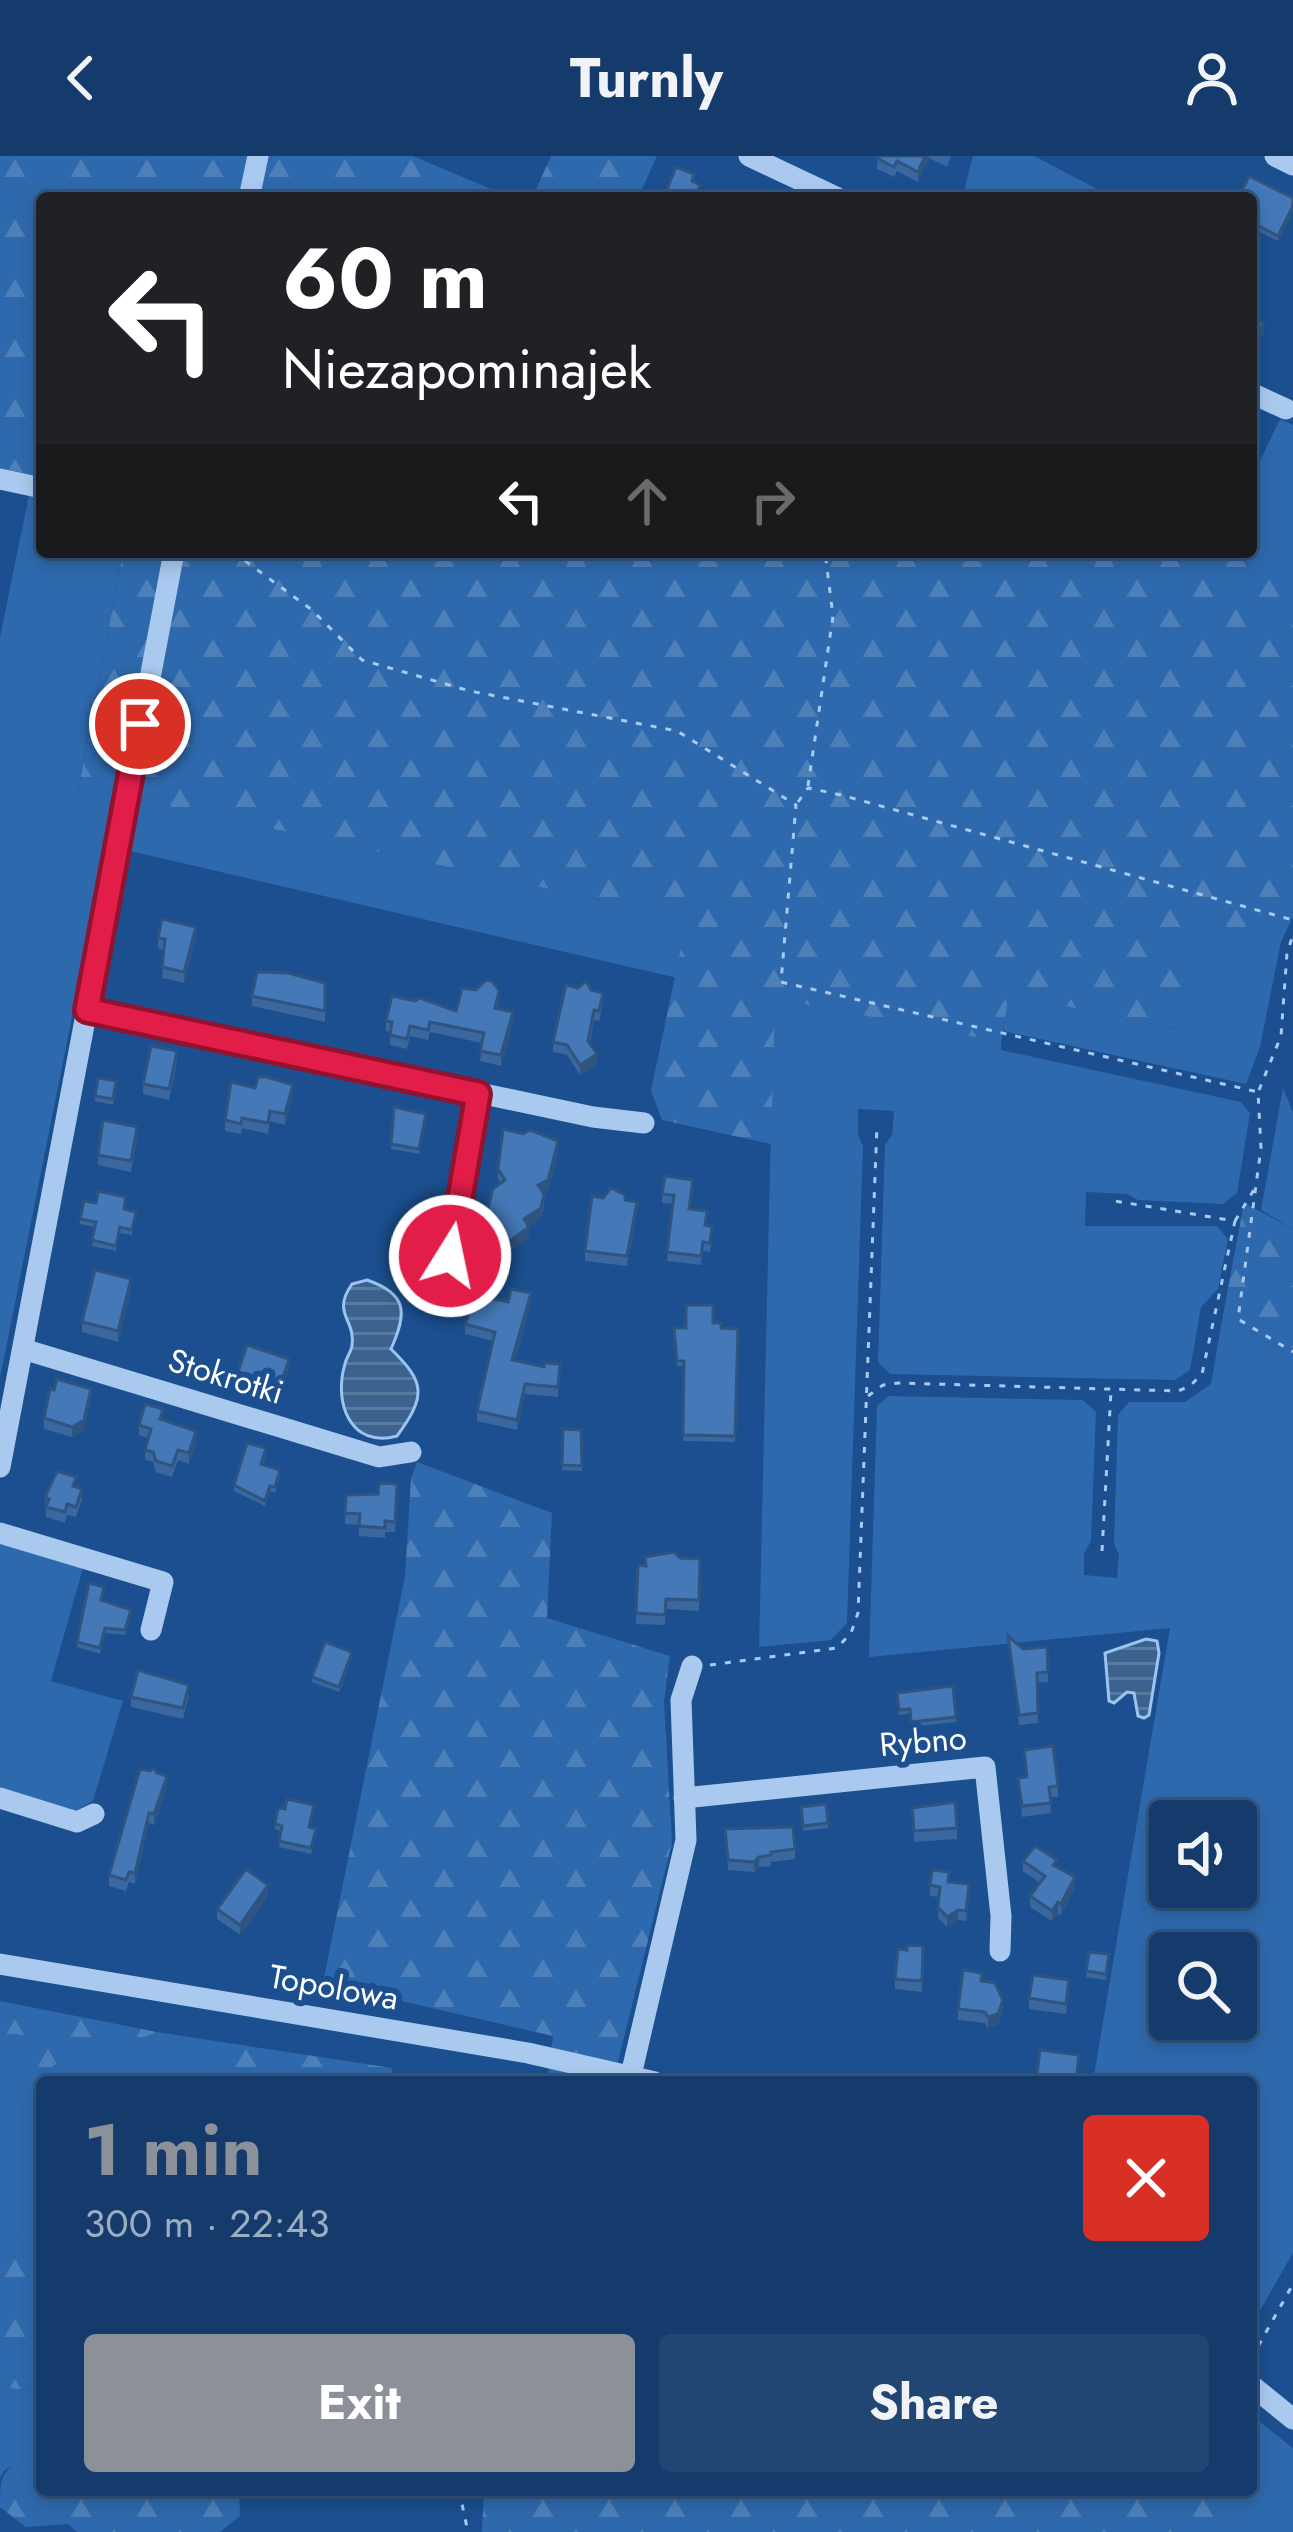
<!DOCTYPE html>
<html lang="en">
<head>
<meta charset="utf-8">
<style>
  body { margin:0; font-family:Jost,sans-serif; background:#214673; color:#f1f3f6; height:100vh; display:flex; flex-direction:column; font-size:45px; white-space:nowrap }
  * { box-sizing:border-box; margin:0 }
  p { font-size:39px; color:#9dadc1 }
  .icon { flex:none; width:66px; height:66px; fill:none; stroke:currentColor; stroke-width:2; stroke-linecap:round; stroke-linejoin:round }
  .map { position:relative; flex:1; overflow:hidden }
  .drawer { position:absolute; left:36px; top:1920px; width:1221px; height:420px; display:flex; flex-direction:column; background:#143b6b; border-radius:12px; box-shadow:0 6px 18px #0003,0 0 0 3px #33557e }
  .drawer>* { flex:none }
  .hud { position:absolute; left:36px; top:36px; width:1221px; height:366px; border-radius:12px; box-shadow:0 6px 18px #0003,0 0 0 3px #33557e; background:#202124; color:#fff; overflow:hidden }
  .buttons { position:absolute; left:1149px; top:1644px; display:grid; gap:24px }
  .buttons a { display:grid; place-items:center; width:108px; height:108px; border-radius:12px; background:#143b6b; box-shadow:0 6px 18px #0003,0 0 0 3px #33557e; font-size:60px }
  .pin { position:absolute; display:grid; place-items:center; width:102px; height:102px; color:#fff; margin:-51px; border:6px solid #fff; border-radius:50%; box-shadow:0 3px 12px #0007 }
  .me { position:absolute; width:132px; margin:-66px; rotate:10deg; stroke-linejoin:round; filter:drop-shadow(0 0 9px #0008) }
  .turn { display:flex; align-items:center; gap:42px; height:252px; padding:0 48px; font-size:54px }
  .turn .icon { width:156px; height:156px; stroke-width:2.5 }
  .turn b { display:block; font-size:84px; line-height:102px }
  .lanes { display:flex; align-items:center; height:114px; padding:0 48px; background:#0003; justify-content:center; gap:60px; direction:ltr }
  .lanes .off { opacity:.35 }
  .round { display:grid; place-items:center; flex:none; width:126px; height:126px; border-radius:12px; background:#214673 }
  .overview { display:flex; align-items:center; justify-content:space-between; height:204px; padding:0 48px }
  h1 { font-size:72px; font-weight:700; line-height:90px; color:#8c9099 }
  .button { display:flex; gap:24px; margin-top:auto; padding:24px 48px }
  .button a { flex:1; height:138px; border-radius:12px; background:#8c9099; color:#fff; font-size:48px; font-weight:700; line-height:138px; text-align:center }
  .button a+a { background:#214673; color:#f1f3f6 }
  header { display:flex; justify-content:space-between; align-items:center; height:156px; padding:0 48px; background:#143b6b; font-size:54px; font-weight:700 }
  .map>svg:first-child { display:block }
  .green { fill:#2e69ad; fill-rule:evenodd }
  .forest { fill:url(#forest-firs) }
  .water { fill:url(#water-rules); stroke:#9cc4f0; stroke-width:3 }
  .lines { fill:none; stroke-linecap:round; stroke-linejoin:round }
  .path { stroke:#a9c9ee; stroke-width:3; stroke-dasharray:6 9; stroke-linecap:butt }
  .minor { stroke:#a9c9ee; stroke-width:21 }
  .wall { fill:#3a679d }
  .shaded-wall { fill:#305480 }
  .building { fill:#4478b7; stroke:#305480; stroke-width:3 }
  .route-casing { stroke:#92132f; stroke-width:30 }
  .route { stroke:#e11d48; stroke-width:21 }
  .labels { text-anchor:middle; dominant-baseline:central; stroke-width:12; stroke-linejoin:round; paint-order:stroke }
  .street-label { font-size:33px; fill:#fff; stroke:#1b4f8f }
</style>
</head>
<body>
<header><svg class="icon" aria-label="back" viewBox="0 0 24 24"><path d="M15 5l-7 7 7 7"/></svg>Turnly<svg class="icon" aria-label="person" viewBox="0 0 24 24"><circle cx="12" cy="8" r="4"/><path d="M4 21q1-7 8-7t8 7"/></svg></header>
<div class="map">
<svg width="1293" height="2376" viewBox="0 0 1293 2376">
  <defs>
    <pattern id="forest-firs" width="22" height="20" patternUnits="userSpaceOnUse" patternTransform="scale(3)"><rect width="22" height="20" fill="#2e69ad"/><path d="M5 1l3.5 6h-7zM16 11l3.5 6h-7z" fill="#4d80b9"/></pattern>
    <pattern id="water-rules" width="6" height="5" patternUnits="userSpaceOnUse" patternTransform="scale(3)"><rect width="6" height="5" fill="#3c6290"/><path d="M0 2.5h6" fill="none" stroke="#597aa1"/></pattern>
  </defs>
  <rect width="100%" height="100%" fill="#1b4f8f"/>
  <!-- green -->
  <g class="green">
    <path d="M973 0H1034L1099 34 1095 42H962Z"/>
    <path d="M1280 263 1293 269V417L1243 396H1251V324Z"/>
    <path d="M33 319 42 321V396H123L78 634 116 640 0 1222V481Z"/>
    <path d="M135 643 687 763 677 822 126 694Z"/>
    <path d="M1198 762 1281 786 1260 891 1246 928 1003 875 1009 837 1176 873Z"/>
    <path d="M774 841 1001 886V894L1241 946 1250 957 1237 1037 1223 1048 1138 1044 1127 1038 1086 1036 1085 1070H1217L1228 1083 1218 1133 1201 1151 1190 1214 1175 1224 890 1218 878 1206 885 989 892 979 894 955 858 953V979L863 990 847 1467 831 1484 759 1491Z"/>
    <path d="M1283 932 1293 956V1073L1261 1054Z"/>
    <path d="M1223 1159 1293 1202V2097L1251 2170V1926H1106L1094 1919 1170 1472 869 1501 877 1250 888 1240 1083 1244 1096 1256 1091 1385 1084 1398V1419L1117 1422 1119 1399 1114 1387 1118 1259 1129 1246H1185L1211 1228ZM1170 1665H1236V1731H1170ZM1170 1797H1236V1863H1170Z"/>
    <path d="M0 1386 83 1412 51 1525 123 1545 93 1645 73 1656 0 1632Z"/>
    <path d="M157 1876 215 1885 225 1926H42V2072L0 2086V1877L58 1881 38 1920 91 1884 128 1888Z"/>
    <path d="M0 2231 42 2236V2297L5 2314 0 2322Z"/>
    <path d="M1251 2259 1293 2292V2376H1229V2334H1251Z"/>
  </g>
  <!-- forest -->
  <g class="forest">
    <path d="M0 0H248L240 42H42V321L0 312Z"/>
    <path d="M262 0H413L512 42H254Z"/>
    <path d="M551 0H657L638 42H532Z"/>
    <path d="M123 396H162L164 403 116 640 78 635Z"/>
    <path d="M181 396H1243L1293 417V760L1281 786 1198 763 1177 873 1009 838 1001 886 775 842 771 988 662 964 651 935 687 763 135 643Z"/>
    <path d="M1244 1047 1293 1073V1202L1223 1159Z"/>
    <path d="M417 1306 552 1357 547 1462 670 1500 664 1546 672 1687 613 1926H547L553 1880 323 1827 405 1420 411 1323Z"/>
    <path d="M0 1845 157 1876 128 1888 91 1885 38 1920 24 1909 56 1882 0 1877Z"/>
    <path d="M215 1885 392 1912 391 1926H225Z"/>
    <path d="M42 2072V2236L0 2231V2086Z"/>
    <path d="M42 2297V2334H239L240 2360 220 2376H77L68 2368 26 2371 0 2351C0 2310 6 2313 42 2297Z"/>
    <path d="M484 2334H1229V2376H482Z"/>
  </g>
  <!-- water -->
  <g class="water">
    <path d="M367 1124C408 1138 407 1157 391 1193 426 1227 426 1240 397 1280 351 1293 333 1247 345 1208 346 1202 351 1196 352 1190 356 1163 331 1158 352 1128Z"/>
    <path d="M1146 1483 1157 1485 1159 1497 1149 1559 1144 1562 1138 1560 1134 1537 1127 1536 1114 1547 1109 1545 1105 1497Z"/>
  </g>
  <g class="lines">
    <!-- path -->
    <g class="path">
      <path d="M233 396 312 454 362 504 470 535 677 575 796 649 781 826 1258 936 1261 992 1238 1163 1293 1196"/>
      <path d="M808 630 833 460 825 396"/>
      <path d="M798 646 808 632 841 639 1293 764"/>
      <path d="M1259 934 1281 880 1287 797 1293 779"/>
      <path d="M1235 1065 1255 1032"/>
      <path d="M868 1240 883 1229 899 1227 1178 1235 1190 1230 1202 1218 1235 1065 1109 1044"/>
      <path d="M1102 1395 1111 1235"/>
      <path d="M710 1509 837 1492 851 1477 858 1457 877 969"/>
      <path d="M1251 2203 1293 2128"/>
      <path d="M459 2334 468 2376"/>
    </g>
    <!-- minor -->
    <g class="minor">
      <path d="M749 0 838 42"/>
      <path d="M1275 0 1293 9"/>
      <path d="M249 42 258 0"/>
      <path d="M1251 237 1286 253"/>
      <path d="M0 323 42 332"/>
      <path d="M87 854 593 961 644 967"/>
      <path d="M450 1100 477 938"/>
      <path d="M23 1193 379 1301 411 1296"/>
      <path d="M0 1311 174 396"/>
      <path d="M0 1377 163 1426 151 1474"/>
      <path d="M0 1642 77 1666 94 1658"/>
      <path d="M684 1642 985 1611 1001 1760 1000 1795"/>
      <path d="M0 1808 528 1897 655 1926"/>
      <path d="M631 1919 686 1684 681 1544 692 1510"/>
      <path d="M1251 2229 1293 2263"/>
    </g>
  </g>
  <!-- wall -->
  <g class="wall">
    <path d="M878 0H951L947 11 929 2 918 26 897 15 894 21 877 13Z"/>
    <path d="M1251 42H1293V55L1278 85 1251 72Z"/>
    <path d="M196 781 184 827 162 822 164 794 158 792V782Z"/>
    <path d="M325 827V866L252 850V840Z"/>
    <path d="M591 834 603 847 599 865 594 864 590 887 597 909 580 919 567 899 553 896V886Z"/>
    <path d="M499 846 497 853 513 867 501 910 480 905 482 887 430 876 428 884 410 880 407 893 390 889V876L386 875V865L456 855Z"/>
    <path d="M177 905 169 944 143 938V928Z"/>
    <path d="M116 931 113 949 95 945V940Z"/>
    <path d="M293 939 285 969 270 965 268 978 242 972 241 978 225 975V964Z"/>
    <path d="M394 951 426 963 419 998 391 993Z"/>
    <path d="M137 981 131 1016 98 1009V999Z"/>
    <path d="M558 996 548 1034 543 1036 544 1049 541 1062 529 1071V1081L507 1097 481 1086V1076L501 1028 498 1023V1013Z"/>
    <path d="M693 1033 690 1053 706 1070 712 1080 710 1096 703 1095 701 1109 667 1105 673 1048 662 1047V1038Z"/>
    <path d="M625 1044 637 1056 627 1110 585 1105V1095Z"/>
    <path d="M126 1046 125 1053 136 1061 132 1079 120 1077 116 1095 92 1090 95 1071 80 1068V1063L96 1047Z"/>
    <path d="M131 1134 118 1186 82 1176V1166Z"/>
    <path d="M508 1146 531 1147 515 1204 544 1211 560 1208 558 1241 525 1238 517 1274 477 1265V1255L493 1185 465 1178V1168Z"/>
    <path d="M713 1167 721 1172 738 1173 735 1286 683 1285 684 1210H677L674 1172H686Z"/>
    <path d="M289 1213 280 1241 238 1227V1216Z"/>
    <path d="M91 1243 84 1274 72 1281 44 1273V1262Z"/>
    <path d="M163 1264 196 1285 189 1308 178 1304 172 1321 156 1316 153 1306 145 1304V1294L149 1282 139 1279V1269Z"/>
    <path d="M563 1273 581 1274 582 1315 562 1314Z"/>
    <path d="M266 1298 263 1309 280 1320 275 1337 270 1335 265 1350 234 1335V1329Z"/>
    <path d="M397 1328 395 1376H385V1382L359 1380V1369L345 1368 346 1339 378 1338Z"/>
    <path d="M76 1331 82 1343 76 1361 67 1359 65 1367 46 1361 45 1341Z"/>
    <path d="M680 1402 700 1403 699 1455 666 1453 665 1469 636 1468 638 1409 646 1410Z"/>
    <path d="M104 1437 102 1444 131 1459 125 1479 105 1477 100 1498 77 1491V1486Z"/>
    <path d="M1008 1480 1023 1493 1047 1491 1048 1526 1037 1527 1038 1567 1019 1569Z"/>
    <path d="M352 1501 339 1536 312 1526V1521Z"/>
    <path d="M953 1530 956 1566 911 1571 910 1558 899 1559 897 1537Z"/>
    <path d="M189 1539 183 1563 131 1551V1541Z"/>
    <path d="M1024 1594 1058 1630V1641H1050L1051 1657 1022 1661 1018 1622 1026 1621Z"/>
    <path d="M167 1631 154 1669 149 1667 135 1728 129 1726 126 1735 109 1730V1719Z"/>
    <path d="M826 1648 828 1672 803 1675 801 1651Z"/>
    <path d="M912 1652 957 1672V1683L914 1686Z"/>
    <path d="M285 1653 314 1654 310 1671 316 1678 311 1698 279 1691 281 1675 275 1673V1668Z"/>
    <path d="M725 1673 795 1693V1703L771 1706V1710L759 1711 754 1716 728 1714Z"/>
    <path d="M1023 1705 1057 1711 1075 1732 1061 1759 1058 1757 1052 1765 1030 1751V1740L1040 1727 1023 1715Z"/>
    <path d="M949 1726 969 1739 966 1765 958 1764 947 1771 938 1762 939 1741 930 1740V1729Z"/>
    <path d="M268 1740 240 1779 217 1763V1753Z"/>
    <path d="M923 1790 922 1836 895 1833V1823L907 1794Z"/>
    <path d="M1089 1796 1109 1798 1106 1824 1086 1821Z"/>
    <path d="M982 1825 1003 1854 998 1868 988 1872 985 1867 958 1864V1853Z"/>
    <path d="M1069 1834 1066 1858 1029 1853V1842Z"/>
  </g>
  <!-- shaded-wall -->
  <g class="shaded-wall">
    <path d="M925 0H929V2L918 26V16Z"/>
    <path d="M1293 50V55L1278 85V80Z"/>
    <path d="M1264 167V177L1251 204V194Z"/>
    <path d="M196 771V781L184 827V816Z"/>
    <path d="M513 856V867L501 910V899Z"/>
    <path d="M597 898V909L580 919V909Z"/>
    <path d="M293 929V939L285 969V958Z"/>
    <path d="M558 985V996L548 1034 538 1039V1029Z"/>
    <path d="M544 1038 541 1062 529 1071V1081L507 1097V1087Z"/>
    <path d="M637 1046V1056L627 1110V1100Z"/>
    <path d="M131 1123V1134L118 1186V1175Z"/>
    <path d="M531 1137V1147L512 1214V1204Z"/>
    <path d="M289 1203V1213L280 1241V1231Z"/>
    <path d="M525 1228V1238L517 1274V1264Z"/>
    <path d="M91 1233V1243L84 1274 72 1281V1271Z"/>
    <path d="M196 1275V1285L189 1308V1297Z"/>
    <path d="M167 1620V1631L154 1669V1658Z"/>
    <path d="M149 1657V1667L135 1728V1717Z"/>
    <path d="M759 1701V1711L754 1716V1706Z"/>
    <path d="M1075 1721V1732L1061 1759V1748Z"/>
    <path d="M268 1729V1740L240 1779V1769Z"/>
    <path d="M1058 1746V1757L1052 1765V1755Z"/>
    <path d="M958 1754V1764L947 1771V1761Z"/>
    <path d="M1003 1844V1854L998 1868 988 1872V1861Z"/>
  </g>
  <!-- building -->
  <g class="building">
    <path d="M878 0H925L918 16 897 5 894 11 877 2Z"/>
    <path d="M676 11 694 18 692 25 700 29 695 42H680L666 36Z"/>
    <path d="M1249 20 1293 42V50L1278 80 1251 66V42H1238Z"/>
    <path d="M1218 36 1230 42H1214Z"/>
    <path d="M1251 162 1264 167 1251 194Z"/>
    <path d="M162 763 196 771 184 816 162 811 165 783 158 782Z"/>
    <path d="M257 816 288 817 325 827V855L252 840Z"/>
    <path d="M486 824 492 825 499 835 495 852 513 856 501 899 480 895 484 877 430 866 428 874 410 870 407 883 390 879 392 866 386 865 392 840 415 845 420 842 456 855 462 832 476 834Z"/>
    <path d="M586 825 591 834 603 837 599 855 594 854 588 885 597 898 580 909 567 889 553 886 566 829 578 832Z"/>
    <path d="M151 890 177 895 169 933 143 928Z"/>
    <path d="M258 921H267L293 929 285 958 270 955 268 967 242 962 241 968 225 964 231 926 255 932Z"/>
    <path d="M98 922 116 925 113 943 95 940Z"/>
    <path d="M394 951 426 958 419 993 391 988Z"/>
    <path d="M103 964 137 971 131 1005 98 999Z"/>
    <path d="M503 973 523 978 530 974 558 985 548 1024 538 1029 544 1038 541 1052 524 1063 529 1071 507 1087 481 1076 493 1033 505 1024 498 1013Z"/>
    <path d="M665 1020 693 1024 689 1053 707 1055 705 1069 712 1071 710 1087 703 1086 701 1100 667 1096 674 1039 662 1038Z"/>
    <path d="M611 1032 625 1039V1044L637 1046 627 1100 585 1095 592 1040 603 1042Z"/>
    <path d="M98 1035 126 1041 124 1053 136 1056 132 1074 120 1071 116 1090 92 1084 96 1066 80 1063 84 1045 96 1047Z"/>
    <path d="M95 1114 131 1123 118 1175 82 1166Z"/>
    <path d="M511 1133 531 1137 512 1204 544 1211 545 1207 560 1208 558 1231 525 1228 517 1264 477 1255 495 1176 465 1168 476 1139 508 1146Z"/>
    <path d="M686 1149H713V1167H721V1172L738 1173 735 1280 683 1279 684 1205H677L674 1172H686Z"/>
    <path d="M247 1189 289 1203 280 1231 238 1216Z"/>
    <path d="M57 1223 91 1233 84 1264 72 1271 44 1262 50 1233 54 1234Z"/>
    <path d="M145 1248 163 1253 160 1263 196 1275 189 1297 178 1294 172 1310 156 1305 153 1296 145 1294 151 1273 139 1269Z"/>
    <path d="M563 1273 581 1274 582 1310 562 1309Z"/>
    <path d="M247 1287 266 1292 261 1308 280 1314 275 1331 270 1330 265 1345 234 1329Z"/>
    <path d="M57 1315 76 1321 73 1330 82 1333 76 1351 67 1348 65 1356 46 1351 49 1343 45 1341Z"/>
    <path d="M379 1327 397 1328 395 1366 385 1365V1372L359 1370 360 1358 345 1357 346 1339 378 1338Z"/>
    <path d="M674 1396 680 1402 700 1403 699 1444 666 1443 665 1459 636 1457 638 1409 646 1410 645 1401Z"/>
    <path d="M89 1427 104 1431 101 1444 131 1454 125 1474 105 1472 100 1492 77 1486Z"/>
    <path d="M1008 1480 1023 1493 1047 1491 1048 1516 1037 1517 1038 1557 1019 1559Z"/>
    <path d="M325 1486 352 1496 339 1531 312 1521Z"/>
    <path d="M138 1514 189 1529 183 1552 131 1541Z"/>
    <path d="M953 1530 956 1561 911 1566 910 1553 899 1554 897 1537Z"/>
    <path d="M1053 1590 1058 1630 1049 1631 1051 1647 1022 1650 1018 1622 1027 1621 1024 1594Z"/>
    <path d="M154 1612 157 1617 167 1620 154 1658 149 1657 135 1717 129 1716 126 1724 109 1719 140 1613 150 1615Z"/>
    <path d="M287 1643 314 1649 309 1671 316 1673 311 1692 279 1685 282 1670 275 1668 278 1652 285 1653Z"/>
    <path d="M955 1646 957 1672 914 1675 912 1652Z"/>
    <path d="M826 1648 828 1667 803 1670 801 1651Z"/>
    <path d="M793 1671 795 1693 771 1696V1699L759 1701 754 1706 728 1704 725 1673Z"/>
    <path d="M1035 1690 1057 1704 1053 1709 1075 1721 1061 1748 1058 1746 1052 1755 1030 1740 1045 1720 1023 1705Z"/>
    <path d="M246 1713 268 1729 240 1769 217 1753Z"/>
    <path d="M932 1714 949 1716 948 1726 969 1728 966 1755 958 1754 947 1761 938 1751 940 1731 930 1729Z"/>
    <path d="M907 1789 923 1790 922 1825 895 1823 898 1793 907 1794Z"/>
    <path d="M1089 1796 1109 1798 1106 1818 1086 1815Z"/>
    <path d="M963 1814 982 1817 981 1825 995 1827 1003 1844 998 1858 988 1861 985 1856 958 1853Z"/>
    <path d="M1033 1819 1069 1824 1066 1848 1029 1842Z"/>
    <path d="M1040 1894 1079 1899 1076 1926H1036Z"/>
  </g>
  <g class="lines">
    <defs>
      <path id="route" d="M140 568 87 854 478 938 450 1100"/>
    </defs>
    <!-- route casing -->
    <use href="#route" class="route-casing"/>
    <!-- route -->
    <use href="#route" class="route"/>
  </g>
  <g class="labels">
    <!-- street labels -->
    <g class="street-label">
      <text transform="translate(226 1220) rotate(17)">Stokrotki</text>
      <text transform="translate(923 1585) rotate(-5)">Rybno</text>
      <text transform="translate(334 1831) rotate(10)">Topolowa</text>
    </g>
  </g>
</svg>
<div class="buttons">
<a><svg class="icon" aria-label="sound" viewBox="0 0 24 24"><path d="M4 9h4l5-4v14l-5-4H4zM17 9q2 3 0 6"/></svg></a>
<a><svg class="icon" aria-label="search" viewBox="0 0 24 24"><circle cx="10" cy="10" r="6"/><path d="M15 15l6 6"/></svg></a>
</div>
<div class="pin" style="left:140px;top:568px;background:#d93025"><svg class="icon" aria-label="arrive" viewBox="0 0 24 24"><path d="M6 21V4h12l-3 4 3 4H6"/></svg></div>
<svg class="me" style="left:450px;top:1100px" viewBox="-20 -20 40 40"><circle r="17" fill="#e11d48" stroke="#fff" stroke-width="3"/><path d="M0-11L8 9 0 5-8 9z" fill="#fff"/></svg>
<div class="hud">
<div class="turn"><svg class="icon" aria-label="left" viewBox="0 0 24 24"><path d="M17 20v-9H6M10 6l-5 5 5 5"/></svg><div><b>60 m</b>Niezapominajek</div></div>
<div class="lanes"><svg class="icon" aria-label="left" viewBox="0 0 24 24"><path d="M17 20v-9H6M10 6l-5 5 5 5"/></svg><svg class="icon off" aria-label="ahead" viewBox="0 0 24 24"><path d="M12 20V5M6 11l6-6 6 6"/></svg><svg class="icon off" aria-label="right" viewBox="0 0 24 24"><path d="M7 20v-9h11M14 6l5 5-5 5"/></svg></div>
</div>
<section class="drawer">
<div class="overview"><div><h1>1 min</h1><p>300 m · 22:43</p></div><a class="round" style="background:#d93025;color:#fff"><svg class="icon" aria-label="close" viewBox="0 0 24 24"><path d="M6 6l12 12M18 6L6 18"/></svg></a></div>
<div class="button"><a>Exit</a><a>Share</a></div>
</section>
</div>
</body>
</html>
